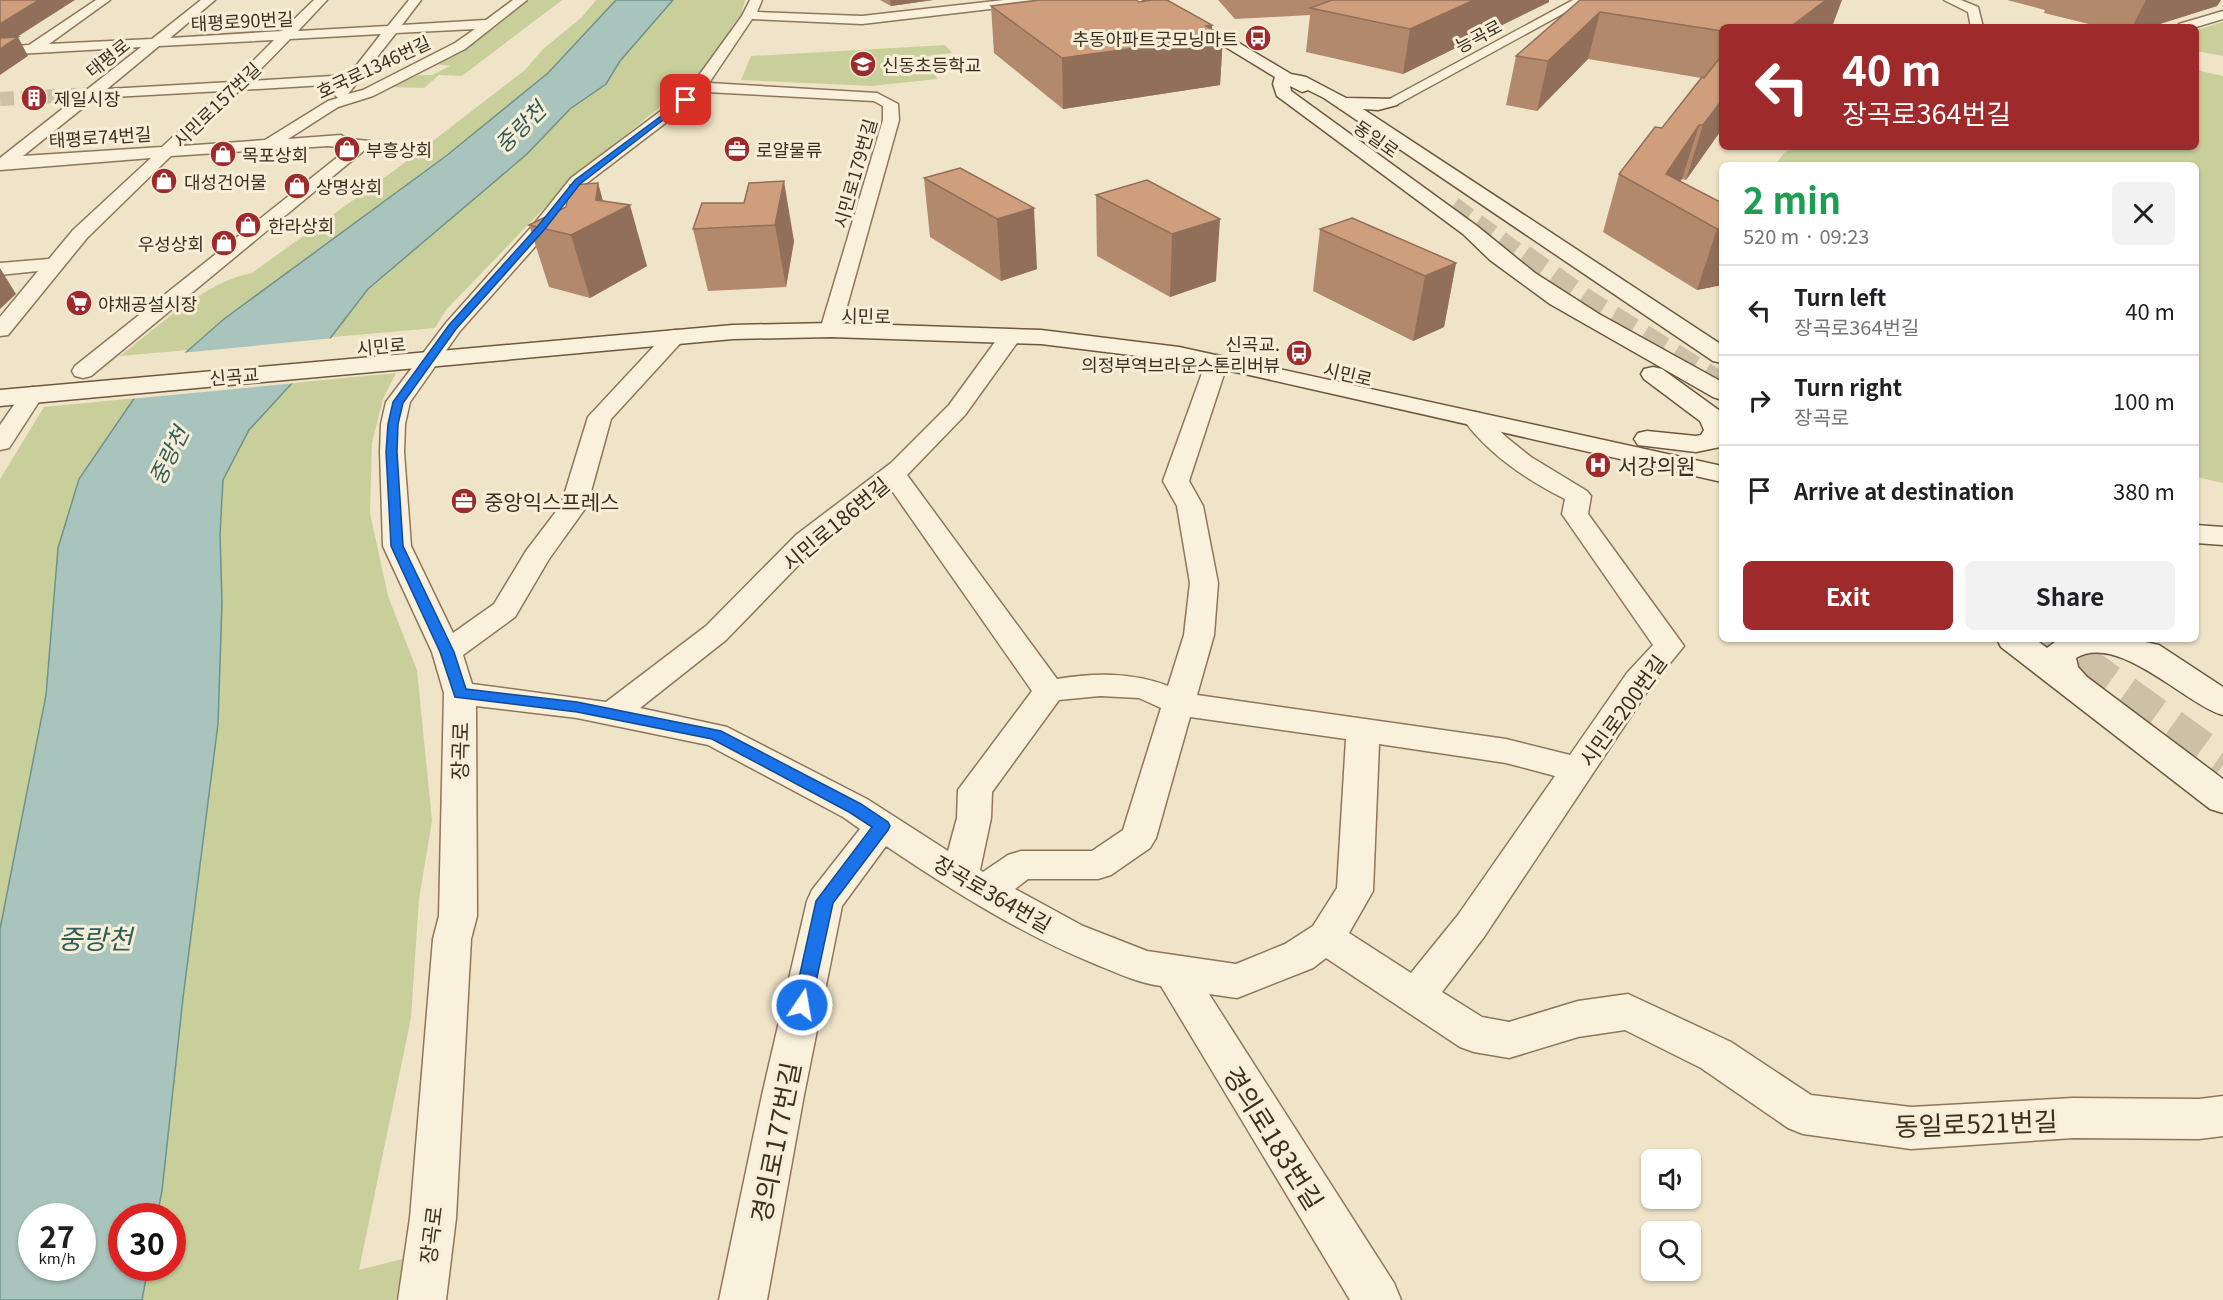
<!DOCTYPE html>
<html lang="en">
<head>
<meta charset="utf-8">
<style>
  body { margin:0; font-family:Georgia,"Noto Sans KR",serif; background:#f2f2f2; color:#202124; height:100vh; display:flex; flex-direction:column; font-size:22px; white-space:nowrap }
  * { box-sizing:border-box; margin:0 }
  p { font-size:20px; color:#757577 }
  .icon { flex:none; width:33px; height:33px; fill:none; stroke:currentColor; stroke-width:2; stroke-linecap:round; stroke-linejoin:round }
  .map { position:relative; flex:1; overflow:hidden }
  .panel { position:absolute; left:1719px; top:162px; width:480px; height:480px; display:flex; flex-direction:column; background:#fff; border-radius:9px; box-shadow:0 2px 4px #0004 }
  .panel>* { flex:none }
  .banner { position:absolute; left:1719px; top:24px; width:480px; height:126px; border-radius:9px; box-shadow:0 2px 4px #0004; background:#9e2a2b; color:#fff; overflow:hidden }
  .tools { position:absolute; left:1641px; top:1149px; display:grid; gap:12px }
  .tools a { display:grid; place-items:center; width:60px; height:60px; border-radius:9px; background:#fff; box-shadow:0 2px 4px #0004; font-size:30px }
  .speed { position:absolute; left:18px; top:1203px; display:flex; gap:12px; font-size:30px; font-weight:700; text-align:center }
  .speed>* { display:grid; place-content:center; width:78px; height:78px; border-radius:50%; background:#fff; box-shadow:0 2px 4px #0004; line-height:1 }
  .speed small { font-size:15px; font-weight:400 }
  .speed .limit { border:9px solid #d22; background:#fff; color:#111 }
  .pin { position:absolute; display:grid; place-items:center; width:51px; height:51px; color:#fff; margin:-26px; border-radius:12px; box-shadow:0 3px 9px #0006 }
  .me { position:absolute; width:66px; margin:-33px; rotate:12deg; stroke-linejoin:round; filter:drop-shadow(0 0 4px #0008) }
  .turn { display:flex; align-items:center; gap:21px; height:126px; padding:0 24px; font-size:27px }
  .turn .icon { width:78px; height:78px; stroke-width:2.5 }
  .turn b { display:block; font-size:42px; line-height:51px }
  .round { display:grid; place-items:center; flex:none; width:63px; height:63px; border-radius:9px; background:#f2f2f2 }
  .summary { display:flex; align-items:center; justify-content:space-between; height:102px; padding:0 24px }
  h1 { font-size:36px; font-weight:700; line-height:45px; color:#1e9e55 }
  .action { display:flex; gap:12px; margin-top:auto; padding:12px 24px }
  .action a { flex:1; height:69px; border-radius:9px; background:#9e2a2b; color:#fff; font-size:24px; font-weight:700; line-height:69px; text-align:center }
  .action a+a { background:#f2f2f2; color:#202124 }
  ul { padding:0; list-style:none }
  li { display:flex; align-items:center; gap:18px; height:90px; padding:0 24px; border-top:2px solid #e0e0e0 }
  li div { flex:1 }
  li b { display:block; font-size:22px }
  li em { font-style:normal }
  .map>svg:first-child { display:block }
  .green { fill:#c9cf9b; fill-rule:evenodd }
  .water { fill:#a9c4bc; stroke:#6f938a; stroke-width:1.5; fill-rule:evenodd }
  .pier { fill:#f0e4c8 }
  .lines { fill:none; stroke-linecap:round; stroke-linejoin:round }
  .street-tunnel { stroke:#ccc0a6; stroke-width:14; stroke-dasharray:14 7; stroke-linecap:butt }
  .secondary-tunnel-far3 { stroke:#ccc0a6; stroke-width:19; stroke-dasharray:19 10; stroke-linecap:butt }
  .secondary-tunnel-far2 { stroke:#ccc0a6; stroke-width:24; stroke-dasharray:24 12; stroke-linecap:butt }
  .secondary-tunnel-far1 { stroke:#ccc0a6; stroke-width:30; stroke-dasharray:30 15; stroke-linecap:butt }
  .secondary-tunnel { stroke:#ccc0a6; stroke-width:38; stroke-dasharray:38 19; stroke-linecap:butt }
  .street-casing { stroke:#8d765c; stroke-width:3 }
  .secondary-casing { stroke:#6f573f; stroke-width:3 }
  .street { fill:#faf1dc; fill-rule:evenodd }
  .secondary { fill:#faf1dc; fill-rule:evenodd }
  .wall { fill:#b2896c }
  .shaded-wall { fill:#916f58 }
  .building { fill:#cf9f7d; stroke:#916f58; stroke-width:1.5 }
  .route { fill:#1a73e8; stroke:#114b97; stroke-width:1.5 }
  .labels { text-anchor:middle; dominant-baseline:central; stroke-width:6; stroke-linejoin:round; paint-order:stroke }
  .far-street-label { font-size:18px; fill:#3d2e20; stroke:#f7eed8 }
  .far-poi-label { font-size:18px; fill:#3d2e20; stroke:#f7eed8; text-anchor:start }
  .poi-label { font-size:21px; fill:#3d2e20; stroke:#f7eed8; text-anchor:start }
  .street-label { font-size:21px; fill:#3d2e20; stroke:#f7eed8 }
  .water-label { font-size:22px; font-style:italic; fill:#2f5d5a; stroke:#f7eed8 }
  .near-street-label { font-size:26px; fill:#3d2e20; stroke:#f7eed8 }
  .near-water-label { font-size:27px; font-style:italic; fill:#2f5d5a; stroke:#f7eed8 }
</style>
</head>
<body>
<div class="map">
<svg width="2223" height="1300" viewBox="0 0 2223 1300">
  <rect width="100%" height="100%" fill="#f0e4c8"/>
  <!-- green -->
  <g class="green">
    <path d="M530 0H562L462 76 439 75 424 88 390 87 419 75H432L450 66 436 64 474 42Z"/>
    <path d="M596 0H745L741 16 733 25 712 64 571 180 446 310 435 328 120 356C158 327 204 282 252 273L399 167 525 70 543 49 581 18Z"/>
    <path d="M2223 22V56L2196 51V30Z"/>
    <path d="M945 45 952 53 928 56 937 79 872 86 741 80 751 56Z"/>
    <path d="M2196 70 2223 76V483L2196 477V165H1775L1784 153 1795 147H2196Z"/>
    <path d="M396 373 383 399 372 443 370 513 388 596 417 670 432 821 419 899 411 1018 359 1270 403 1259 396 1300H0V479L44 407ZM32 1216H82V1268H32ZM122 1216H172V1268H122Z"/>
  </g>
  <!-- water -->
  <path class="water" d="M616 0H673L620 61 606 84 570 109 527 154 368 289 315 358 249 430 223 480 220 535 222 602 218 724 183 998 162 1191 157 1216H122V1268H148L142 1300H0V929L46 695 58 548 79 479 135 397 224 319 446 156 548 73ZM32 1216H82V1268H32Z"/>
  <!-- pier -->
  <path class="pier" d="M334 338 297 383 130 399 181 353Z"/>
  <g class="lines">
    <!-- street-tunnel -->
    <path class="street-tunnel" d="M0 99 91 94"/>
    <!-- secondary-tunnel-far3 -->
    <path class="secondary-tunnel-far3" d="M1453 206 1525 258"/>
    <!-- secondary-tunnel-far2 -->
    <path class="secondary-tunnel-far2" d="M1523 256 1589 303 1722 385"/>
    <!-- secondary-tunnel-far1 -->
    <path class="secondary-tunnel-far1" d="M2047 639 2080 663"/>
    <!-- secondary-tunnel -->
    <path class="secondary-tunnel" d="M2078 661 2223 765"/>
    <defs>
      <g id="street">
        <path d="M96 0H110L49 44 152 39 201 0H215L170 38 282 31 314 0H327L298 31 388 26 409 0H421L402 25 486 20 513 0H527L465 49 373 96 338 107 288 139 341 135 348 139 370 141 372 144 91 376 83 378 75 376 72 371 75 366 349 148 328 146 171 156 87 238 8 335 0 336V317L38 271 0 275V263L49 259 73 230 151 158 0 170V158L141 47 0 55V47L29 45ZM475 29 455 43 363 90 348 94 396 33ZM381 34 349 75 249 81 290 39ZM274 40 232 82 107 89 159 46ZM341 84 334 94 338 98 328 101 265 140 182 146 240 90ZM222 91 162 147 23 156 95 98Z"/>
        <path d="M750 0H762L757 12 862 16 1004 0H1038L1032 4 862 24 752 19 709 83 877 93 898 104 899 120 839 335 831 336 823 335 820 330 883 120V106L874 101 706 92 583 186 548 232 460 331 410 402 405 424 404 452 411 546 453 633 494 604 526 551 561 505 588 417 668 331 676 330 684 331 687 336 611 419 587 506 549 559 515 617 463 655 472 684 606 702 706 626 796 535 891 463 949 405 1003 331 1011 330 1019 331 1022 336 965 415 907 475 1057 679C1095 673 1131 672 1168 686L1184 635 1190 583 1177 506 1163 481 1206 362 1209 357 1217 355 1225 357 1228 362 1189 481 1203 506 1218 583 1214 635 1197 695 1506 739 1570 755 1627 673 1653 645 1562 514 1565 499C1527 480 1488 454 1463 419L1467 414 1475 412 1483 414 1506 437 1531 457 1587 491 1591 496 1588 514 1684 646 1649 689 1484 937 1442 992 1482 1017 1509 1022 1578 1001 1628 994 1731 1042 1811 1095 1911 1107 2073 1098 2199 1099 2223 1096V1136L2199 1139 2073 1138 1911 1149 1803 1134 1788 1128 1701 1068 1625 1030 1578 1037 1509 1058 1474 1052 1460 1047 1326 958 1313 968 1237 998 1209 994 1394 1283 1401 1300H1350L1161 986C1138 983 1117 973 1095 964 1021 934 953 891 886 846L842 906 804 1095 767 1300H719L762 1095 807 901 812 890 860 829 843 817 708 745 577 718 476 706 477 916 471 939 456 1218 446 1300H398L410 1218 433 939 439 916 444 693 432 652 383 546 380 452 381 424 386 402 446 323 534 224 571 178 693 87 692 85 742 16ZM890 488 1032 691 958 790 957 818 948 851 867 799 727 727 640 708 726 640 816 547ZM1100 696 1139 698 1161 708 1123 830 1092 851H1021L1008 855 983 872 980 870 991 818 992 792 1059 700ZM1190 717 1346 739 1337 888 1313 926 1285 944 1236 964 1147 951 1083 926 1015 889 1028 879H1098L1111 875 1150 848 1156 838ZM1379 744 1506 763 1555 776 1458 915 1411 973 1349 933 1373 891Z"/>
        <path d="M1573 0H1588L1396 105H1386L1384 102Z"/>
        <path d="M1944 0H1961L1978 7 1983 27H1971L1968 12Z"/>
        <path d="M2223 11V19L2196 27H2178L2179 24Z"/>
        <path d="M33 387 41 389 44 394 9 448 0 450V425L25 389Z"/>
      </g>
      <g id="secondary">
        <path d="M1123 0H1141L1234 40 1291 74 1306 77 1346 98 1397 99 1399 102 1397 105 1378 110 1363 109 1722 345V363L1713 361 1324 98 1308 90 1302 92 1290 86 1291 91 1477 226 1535 273 1599 314 1722 382V400L1713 397 1550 304 1490 260 1463 234 1277 96 1273 84 1275 77 1224 46Z"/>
        <path d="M831 323 1041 330 1179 347 1722 466V482L1245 374 1179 361 1041 344 831 337 733 339 0 406V390L733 325Z"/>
        <path d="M1653 367 1662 369 1720 411V447L1696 452 1638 445 1634 439 1638 433 1647 431 1696 436 1701 435 1704 430 1700 421 1644 379 1641 374 1644 369Z"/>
        <path d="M2196 525 2223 527V545L2196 543Z"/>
        <path d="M1997 639H2035L2047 648 2059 639H2131L2159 645 2223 687V715C2185 704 2118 632 2076 658L2078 667 2087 677 2223 779V813L2210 809 2001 647Z"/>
      </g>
    </defs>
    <!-- street casing -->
    <use href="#street" class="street-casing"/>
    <!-- secondary casing -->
    <use href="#secondary" class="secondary-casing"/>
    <!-- street -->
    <use href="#street" class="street"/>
    <!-- secondary -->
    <use href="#secondary" class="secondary"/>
  </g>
  <!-- wall -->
  <g class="wall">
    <path d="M880 0H933L891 6Z"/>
    <path d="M1218 0H1549V2L1403 74 1306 52 1310 15 1235 19Z"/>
    <path d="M1580 0 1722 27V129L1686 180 1682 179 1680 181 1722 203V285L1697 290 1603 232 1619 174 1662 128 1701 78 1588 59 1537 111 1506 105 1516 56Z"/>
    <path d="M2007 0H2221L2217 6 2150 27H2101L2044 13 2045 10Z"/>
    <path d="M1139 2 1212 25V30L1223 36 1220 85 1063 109 994 53 991 6Z"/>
    <path d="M960 168 1037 269 1001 281 930 237 924 178Z"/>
    <path d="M1147 180 1216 281 1170 297 1097 256 1096 195Z"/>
    <path d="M598 183 603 201 647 266 590 298 549 287 529 225 566 207Z"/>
    <path d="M749 183 794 241 786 287 708 291 693 229 744 203Z"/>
    <path d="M1320 229 1456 263 1444 327 1413 341 1313 291Z"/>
  </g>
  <!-- shaded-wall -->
  <g class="shaded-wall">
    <path d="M39 0H75L6 44 0 45V24Z"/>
    <path d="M890 0H933L891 6Z"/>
    <path d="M1474 0H1549V2L1403 74 1410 29Z"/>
    <path d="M1826 0H1842L1832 27H1790Z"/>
    <path d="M2146 0H2221L2217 6 2150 27H2132Z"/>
    <path d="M1600 12 1588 59 1537 111 1548 61Z"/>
    <path d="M1212 25 1211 38 1223 36 1220 85 1063 109 1062 58Z"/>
    <path d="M18 37 28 56 0 75V49Z"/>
    <path d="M1722 100V129L1686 180 1703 125Z"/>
    <path d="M1699 125 1682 179 1667 201 1666 174Z"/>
    <path d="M784 181 794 241 786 287 775 225Z"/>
    <path d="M598 183 607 217 630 205 647 266 590 298 571 235 596 200Z"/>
    <path d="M1034 208 1037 269 1001 281 997 219Z"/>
    <path d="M1220 219 1216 281 1170 297 1172 234Z"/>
    <path d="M1717 229H1722V285L1697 290Z"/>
    <path d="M1456 263 1444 327 1413 341 1425 276Z"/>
    <path d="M0 268 16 294 0 309Z"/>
  </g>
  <!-- building -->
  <g class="building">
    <path d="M0 0H39L0 24Z"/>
    <path d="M1039 0H1136L1139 2 1152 0H1167L1212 25 1206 26 1223 36 1062 58 991 6Z"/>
    <path d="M1332 0H1474L1410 29 1310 8Z"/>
    <path d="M1580 0H1826L1790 27H1722V31L1600 12 1548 61 1516 56Z"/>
    <path d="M18 37 0 49V38Z"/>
    <path d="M1722 55V100L1703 125H1699L1666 174 1722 203V229H1717L1619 174 1655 127 1662 128 1702 77 1704 78Z"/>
    <path d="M960 168 1034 208 997 219 924 178Z"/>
    <path d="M1147 180 1220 219 1172 234 1096 195Z"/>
    <path d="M784 181 775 225 693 229 702 203H744L749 183Z"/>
    <path d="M598 183 596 200 630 205 571 235 529 225 566 207 570 185Z"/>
    <path d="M1352 218 1456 263 1425 276 1320 229Z"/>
  </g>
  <!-- route -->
  <path class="route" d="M684 99 689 100 580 184 544 230 456 329 403 403 398 424 397 452 403 546 454 652 466 689 577 702 721 731 861 804 888 822 890 826 888 830 833 903 811 1005 809 1010 802 1013 796 1010 793 1005 816 901 872 827 849 812 712 739 577 712 455 697 440 652 391 546 386 452 388 424 393 402 449 325 538 226 575 180Z"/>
  <!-- icons -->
  <defs>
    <symbol id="bus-disc" viewBox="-11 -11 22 22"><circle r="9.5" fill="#9e2a2b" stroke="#f7eed8"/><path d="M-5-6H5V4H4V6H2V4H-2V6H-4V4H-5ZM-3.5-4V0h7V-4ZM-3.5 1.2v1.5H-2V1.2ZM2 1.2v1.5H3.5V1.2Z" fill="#fff"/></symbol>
    <symbol id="school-disc" viewBox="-11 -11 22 22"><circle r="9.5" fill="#9e2a2b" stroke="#f7eed8"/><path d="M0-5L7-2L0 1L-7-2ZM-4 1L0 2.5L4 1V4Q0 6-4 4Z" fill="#fff"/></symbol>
    <symbol id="building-disc" viewBox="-11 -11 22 22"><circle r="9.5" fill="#9e2a2b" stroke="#f7eed8"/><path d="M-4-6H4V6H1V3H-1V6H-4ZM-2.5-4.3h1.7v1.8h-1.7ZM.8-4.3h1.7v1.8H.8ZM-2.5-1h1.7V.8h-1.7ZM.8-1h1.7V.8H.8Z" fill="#fff"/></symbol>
    <symbol id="shop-disc" viewBox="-11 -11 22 22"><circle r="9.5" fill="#9e2a2b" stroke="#f7eed8"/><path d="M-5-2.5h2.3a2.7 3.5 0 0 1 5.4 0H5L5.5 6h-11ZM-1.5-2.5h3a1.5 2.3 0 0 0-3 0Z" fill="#fff"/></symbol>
    <symbol id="office-disc" viewBox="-11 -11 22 22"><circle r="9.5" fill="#9e2a2b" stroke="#f7eed8"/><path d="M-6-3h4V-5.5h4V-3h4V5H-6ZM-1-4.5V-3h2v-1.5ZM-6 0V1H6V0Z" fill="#fff"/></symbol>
    <symbol id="supermarket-disc" viewBox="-11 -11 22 22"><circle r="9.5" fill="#9e2a2b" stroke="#f7eed8"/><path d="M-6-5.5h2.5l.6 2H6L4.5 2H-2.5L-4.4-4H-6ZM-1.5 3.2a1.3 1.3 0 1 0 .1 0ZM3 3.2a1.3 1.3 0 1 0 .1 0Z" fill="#fff"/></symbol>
    <symbol id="hospital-disc" viewBox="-11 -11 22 22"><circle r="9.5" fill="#9e2a2b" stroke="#f7eed8"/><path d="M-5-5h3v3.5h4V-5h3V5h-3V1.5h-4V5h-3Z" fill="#fff"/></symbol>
  </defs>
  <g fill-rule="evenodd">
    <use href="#bus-disc" x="1243" y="23" width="30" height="30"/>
    <use href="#school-disc" x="848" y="49" width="30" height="30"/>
    <use href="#building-disc" x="19" y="83" width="30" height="30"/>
    <use href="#shop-disc" x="332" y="134" width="30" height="30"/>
    <use href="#office-disc" x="722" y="134" width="30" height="30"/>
    <use href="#shop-disc" x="208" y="139" width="30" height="30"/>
    <use href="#shop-disc" x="149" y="166" width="30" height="30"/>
    <use href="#shop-disc" x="282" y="171" width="30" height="30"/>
    <use href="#shop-disc" x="233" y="210" width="30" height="30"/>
    <use href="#shop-disc" x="209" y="228" width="30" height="30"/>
    <use href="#supermarket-disc" x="64" y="288" width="30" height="30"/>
    <use href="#bus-disc" x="1284" y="338" width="30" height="30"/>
    <use href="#hospital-disc" x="1583" y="450" width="30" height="30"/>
    <use href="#office-disc" x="449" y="486" width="30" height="30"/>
  </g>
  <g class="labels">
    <!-- far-street labels -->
    <g class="far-street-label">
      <text transform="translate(242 20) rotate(-3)">태평로90번길</text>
      <text transform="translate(1478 35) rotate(-28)">능곡로</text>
      <text transform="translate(107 57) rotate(-39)">태평로</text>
      <text transform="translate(373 66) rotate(-25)">호국로1346번길</text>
      <text transform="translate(216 104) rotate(-44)">시민로157번길</text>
      <text transform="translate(100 136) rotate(-4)">태평로74번길</text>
      <text transform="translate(1377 138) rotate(35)">동일로</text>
      <text transform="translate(854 173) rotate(-74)">시민로179번길</text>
      <text transform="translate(866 315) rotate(1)">시민로</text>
      <text transform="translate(381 345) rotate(-5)">시민로</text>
      <text transform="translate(1348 373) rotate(13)">시민로</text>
      <text transform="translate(234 375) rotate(-5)">신곡교</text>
    </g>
    <!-- far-poi labels -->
    <g class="far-poi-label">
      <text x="1238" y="38" text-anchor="end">추동아파트굿모닝마트</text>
      <text x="882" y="64">신동초등학교</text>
      <text x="54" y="98">제일시장</text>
      <text x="366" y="149">부흥상회</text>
      <text x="756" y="149">로얄물류</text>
      <text x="242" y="154">목포상회</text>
      <text x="184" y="181">대성건어물</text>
      <text x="316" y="186">상명상회</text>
      <text x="268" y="225">한라상회</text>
      <text x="204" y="243" text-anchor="end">우성상회</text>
      <text x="98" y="303">야채공설시장</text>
      <text x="1280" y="343" text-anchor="end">신곡교.<tspan x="1280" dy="21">의정부역브라운스톤리버뷰</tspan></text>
    </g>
    <!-- poi labels -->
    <g class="poi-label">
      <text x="1618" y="465">서강의원</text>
      <text x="484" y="501">중앙익스프레스</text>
    </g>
    <!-- street labels -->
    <g class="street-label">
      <text transform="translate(835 523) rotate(-40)">시민로186번길</text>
      <text transform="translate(1622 710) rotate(-54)">시민로200번길</text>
      <text transform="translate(459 751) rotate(-89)">장곡로</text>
      <text transform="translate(993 893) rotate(30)">장곡로364번길</text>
      <text transform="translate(430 1235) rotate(-83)">장곡로</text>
    </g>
    <!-- water labels -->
    <g class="water-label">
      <text transform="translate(519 126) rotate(-45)">중랑천</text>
      <text transform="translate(167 455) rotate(-64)">중랑천</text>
    </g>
    <!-- near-street labels -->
    <g class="near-street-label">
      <text transform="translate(1976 1122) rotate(-2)">동일로521번길</text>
      <text transform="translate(1275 1137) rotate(58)">경의로183번길</text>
      <text transform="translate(774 1142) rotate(-79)">경의로177번길</text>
    </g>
    <!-- near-water labels -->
    <g class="near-water-label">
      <text x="95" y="937">중랑천</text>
    </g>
  </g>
</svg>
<div class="tools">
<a><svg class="icon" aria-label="sound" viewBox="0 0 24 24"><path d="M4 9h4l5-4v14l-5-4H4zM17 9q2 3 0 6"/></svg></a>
<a><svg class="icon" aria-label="search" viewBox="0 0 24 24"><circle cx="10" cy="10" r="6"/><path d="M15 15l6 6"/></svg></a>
</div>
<div class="speed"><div>27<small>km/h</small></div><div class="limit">30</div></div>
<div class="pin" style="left:686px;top:100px;background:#d93025"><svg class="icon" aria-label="arrive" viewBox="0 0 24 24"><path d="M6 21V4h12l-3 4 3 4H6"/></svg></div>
<svg class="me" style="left:802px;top:1005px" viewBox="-20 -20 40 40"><circle r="17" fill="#1a73e8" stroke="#fff" stroke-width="3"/><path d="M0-11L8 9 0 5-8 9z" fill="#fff"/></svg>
<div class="banner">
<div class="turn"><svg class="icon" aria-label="left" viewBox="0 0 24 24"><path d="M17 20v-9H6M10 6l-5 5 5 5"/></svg><div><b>40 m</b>장곡로364번길</div></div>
</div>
<section class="panel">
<div class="summary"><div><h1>2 min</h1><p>520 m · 09:23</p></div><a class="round"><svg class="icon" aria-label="close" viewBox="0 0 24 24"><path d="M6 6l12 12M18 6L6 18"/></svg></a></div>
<ul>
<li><svg class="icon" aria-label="left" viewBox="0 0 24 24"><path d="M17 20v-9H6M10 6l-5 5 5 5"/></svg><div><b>Turn left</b><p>장곡로364번길</p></div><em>40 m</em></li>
<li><svg class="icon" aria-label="right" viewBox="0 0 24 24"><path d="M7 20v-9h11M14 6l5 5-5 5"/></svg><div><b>Turn right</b><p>장곡로</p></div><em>100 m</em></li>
<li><svg class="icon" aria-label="arrive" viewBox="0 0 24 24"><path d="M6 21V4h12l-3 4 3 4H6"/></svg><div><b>Arrive at destination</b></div><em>380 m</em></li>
</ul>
<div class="action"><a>Exit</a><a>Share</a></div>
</section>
</div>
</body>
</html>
